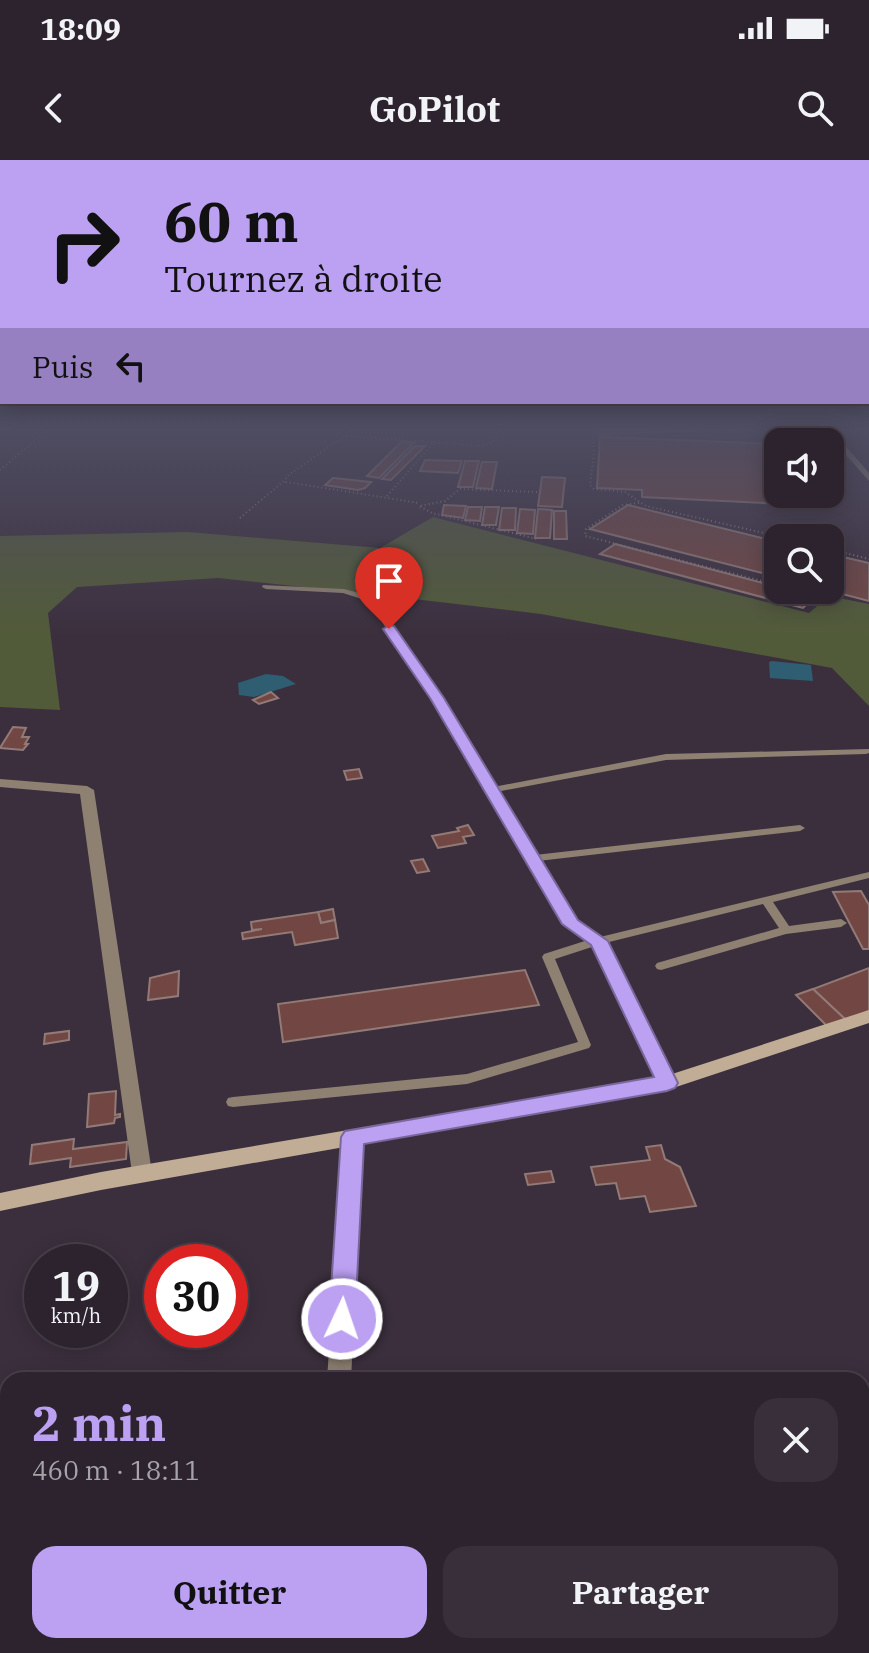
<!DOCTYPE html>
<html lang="fr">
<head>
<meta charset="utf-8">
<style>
  body { margin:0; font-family:"IBM Plex Serif",serif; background:#382f3a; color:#f1f3f6; height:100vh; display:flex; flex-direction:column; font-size:30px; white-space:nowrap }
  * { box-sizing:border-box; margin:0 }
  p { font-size:26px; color:#a6a4aa }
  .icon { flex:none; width:44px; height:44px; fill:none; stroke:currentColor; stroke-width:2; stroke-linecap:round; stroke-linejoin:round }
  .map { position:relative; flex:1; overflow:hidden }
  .details { position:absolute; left:0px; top:1212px; width:870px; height:282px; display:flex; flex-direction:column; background:#2c232e; border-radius:24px 24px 0 0; box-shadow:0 4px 20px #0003,0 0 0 2px #48404a }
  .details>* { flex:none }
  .top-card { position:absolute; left:0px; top:0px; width:870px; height:244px; box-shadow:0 4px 20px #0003,0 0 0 2px #48404a; background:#bca0f2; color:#111; overflow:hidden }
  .buttons { position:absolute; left:764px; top:268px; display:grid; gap:16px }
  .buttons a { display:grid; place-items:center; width:80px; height:80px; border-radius:16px; background:#2c232e; box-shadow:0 4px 20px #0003,0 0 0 2px #48404a; font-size:40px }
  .speed { position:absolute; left:24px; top:1084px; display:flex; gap:16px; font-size:40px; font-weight:700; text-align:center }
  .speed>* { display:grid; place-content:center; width:104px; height:104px; border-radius:50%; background:#2c232e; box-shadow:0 4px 20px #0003,0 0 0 2px #48404a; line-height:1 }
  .speed small { font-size:20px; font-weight:400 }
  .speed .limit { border:12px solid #d22; background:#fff; color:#111 }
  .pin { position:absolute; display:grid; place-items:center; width:68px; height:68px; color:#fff; margin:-82px -34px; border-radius:50% 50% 50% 0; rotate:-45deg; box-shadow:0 0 8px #0007 }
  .pin .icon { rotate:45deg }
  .me { position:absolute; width:88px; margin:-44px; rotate:3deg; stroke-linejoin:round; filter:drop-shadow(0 0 6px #0008) }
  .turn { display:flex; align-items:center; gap:28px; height:168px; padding:0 32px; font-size:36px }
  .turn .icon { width:104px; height:104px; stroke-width:2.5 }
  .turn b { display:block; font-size:56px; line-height:68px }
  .then { display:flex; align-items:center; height:76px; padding:0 32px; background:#0003; gap:16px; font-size:30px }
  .round { display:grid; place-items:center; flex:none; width:84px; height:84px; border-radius:24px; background:#382f3a }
  .overview { display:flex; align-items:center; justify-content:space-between; height:136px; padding:0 32px }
  h1 { font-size:48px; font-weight:700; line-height:60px; color:#bca0f2 }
  .button { display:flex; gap:16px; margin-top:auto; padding:16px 32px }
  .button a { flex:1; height:92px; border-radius:24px; background:#bca0f2; color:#111; font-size:32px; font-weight:700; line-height:92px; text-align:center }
  .button a+a { background:#382f3a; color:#f1f3f6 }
  .status { display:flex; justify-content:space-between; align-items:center; height:56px; padding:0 40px; background:#2c232e; direction:ltr }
  .status svg { height:22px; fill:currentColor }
  header { display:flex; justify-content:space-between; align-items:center; height:104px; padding:0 32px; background:#2c232e; font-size:36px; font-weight:700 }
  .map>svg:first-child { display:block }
  .green { fill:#525b39 }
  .water { fill:#2f5d71 }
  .building { fill:#724743; stroke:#927a77; stroke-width:2 }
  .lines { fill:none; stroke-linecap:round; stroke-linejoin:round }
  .path { stroke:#897f8b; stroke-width:2; stroke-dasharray:1 3; stroke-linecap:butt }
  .lane { fill:#8e8172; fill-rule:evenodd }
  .street { fill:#8e8172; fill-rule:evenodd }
  .secondary { fill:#c1ac95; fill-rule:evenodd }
  .route { fill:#bca0f2; stroke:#7a689d; stroke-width:2 }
</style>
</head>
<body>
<div class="status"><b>18:09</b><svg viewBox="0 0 49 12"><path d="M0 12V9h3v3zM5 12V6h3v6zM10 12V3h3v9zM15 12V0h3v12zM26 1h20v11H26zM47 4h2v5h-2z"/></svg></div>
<header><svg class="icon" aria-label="back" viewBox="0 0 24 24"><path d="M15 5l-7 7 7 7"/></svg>GoPilot<svg class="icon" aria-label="search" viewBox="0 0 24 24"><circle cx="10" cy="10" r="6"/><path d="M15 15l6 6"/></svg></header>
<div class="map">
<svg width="869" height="1493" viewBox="0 0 869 1493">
  <rect width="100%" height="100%" fill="#3b2f3d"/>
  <!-- green -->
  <path class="green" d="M433 357 809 453 829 436 869 444V546L832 508 541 454 405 438 218 418 77 427 48 453 60 550 0 547V376L188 372 380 388Z"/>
  <!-- water -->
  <g class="water">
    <path d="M772 501 811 505 813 521 770 518 769 502Z"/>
    <path d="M266 514 283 516 296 524 254 537 239 535 238 523Z"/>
  </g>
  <!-- building -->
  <g class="building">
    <path d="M597 269H748L600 274Z"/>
    <path d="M600 277 778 284V334H801L805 345 642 337V330L597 328Z"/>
    <path d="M402 281 414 283 379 318 367 316Z"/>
    <path d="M415 286H425L391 320 382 319Z"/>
    <path d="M425 300 462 301 458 313 420 311Z"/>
    <path d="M465 301H479L473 327H458Z"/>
    <path d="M482 302H497L492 329 476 328Z"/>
    <path d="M542 317 565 318 562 347 538 346Z"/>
    <path d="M333 318 371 322 365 328 358 330 325 325Z"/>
    <path d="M444 345 466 346 463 358 442 355Z"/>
    <path d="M628 345 778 382V417L590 369Z"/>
    <path d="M468 347H482L480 361 465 360Z"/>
    <path d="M485 347H499L496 365H482Z"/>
    <path d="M502 348H516L515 370H499Z"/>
    <path d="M520 349 535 350 533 374 517 373Z"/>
    <path d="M538 349 552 350 550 378H535Z"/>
    <path d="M554 351H566L567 379H554Z"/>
    <path d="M615 384 778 427V430L815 436 803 448 600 394Z"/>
    <path d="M830 394 869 403V441L827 430H830Z"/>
    <path d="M271 532 278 538 259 544 253 540Z"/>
    <path d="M13 567 26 568 22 577H29L25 584H28L23 590 0 588Z"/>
    <path d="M359 609 362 618 347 620 344 611Z"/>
    <path d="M468 665 474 675 463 677 466 683 438 688 432 676 459 671 457 668Z"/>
    <path d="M423 699 429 711 417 713 411 701Z"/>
    <path d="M861 731 869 745V789H863L833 732Z"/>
    <path d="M333 749 335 760 321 763 318 752Z"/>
    <path d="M318 752 321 763 335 760 338 778 295 785 292 772 243 779 242 773 262 769 252 770 251 762Z"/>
    <path d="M869 808V851L846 860 813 829Z"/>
    <path d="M525 810 539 845 283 882 278 844Z"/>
    <path d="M179 811 178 836 148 840 150 818Z"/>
    <path d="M813 829 846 860 828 867 796 835Z"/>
    <path d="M69 871V880L44 884 45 874Z"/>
    <path d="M116 931 115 955 120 954V957L115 958 114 963 87 967 89 934Z"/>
    <path d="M74 979 73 989 127 982 126 999 70 1007 71 998 30 1004 32 985Z"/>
    <path d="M661 985 665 999 680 1007 696 1046 650 1052 645 1036 620 1039 616 1023 596 1025 591 1007 650 1000 646 987Z"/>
    <path d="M551 1011 554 1022 528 1025 525 1014Z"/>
  </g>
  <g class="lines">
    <!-- path -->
    <g class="path">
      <path d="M354 269 286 317V322L419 343"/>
      <path d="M780 269 792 274V282"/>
      <path d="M347 276 483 286 492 283 503 269"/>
      <path d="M0 310 48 269"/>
      <path d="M830 317 833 318"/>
      <path d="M537 332 460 329 445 341 419 346 432 353 537 379"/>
      <path d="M387 336 434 282"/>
      <path d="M639 343 623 345 586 369 585 376 778 425"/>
      <path d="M240 358 285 320"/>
      <path d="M786 378 646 346 625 332 594 329 590 325 594 292 592 276 779 275 820 280"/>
      <path d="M830 389 869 399"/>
      <path d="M797 430 839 443"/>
    </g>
    <!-- lane -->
    <path class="lane" d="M263 425 344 429 374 437 441 538 493 627 666 594 869 589V593L866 594 666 600 496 632 535 695 800 665 805 668 800 671 538 701 575 761 600 777 869 712V718L773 742 789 766 841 759 847 763 841 767 786 774 661 810 657 809 655 806 657 803 779 768 763 744 605 783 674 923 672 927 667 928 662 927 660 923 595 786 555 799 591 885 589 888 467 924 233 947 228 946 226 942 228 938 233 937 467 914 578 882 542 797 544 794 588 780 567 767 485 630 433 538 368 441 343 433 266 429 262 427Z"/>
    <!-- street -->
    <g class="street">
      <path d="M823 269H831L869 313V321Z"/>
      <path d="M0 619 87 626 94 630 152 1013 149 1019 142 1021 135 1019 132 1013 80 634 0 627Z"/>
      <path d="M353 969 360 971 363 977 351 1220H327L343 977 346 971Z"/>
      <rect x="309" y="1486" width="28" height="7"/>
    </g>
    <!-- secondary -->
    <path class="secondary" d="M869 850V863L667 930 101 1030 0 1051V1033L101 1012 666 916Z"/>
  </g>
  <!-- sky -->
  <linearGradient id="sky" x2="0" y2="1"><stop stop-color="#201a22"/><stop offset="0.56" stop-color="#4f4d62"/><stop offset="1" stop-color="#4f4d62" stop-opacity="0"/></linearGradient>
  <rect width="869" height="478" fill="url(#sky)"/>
  <!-- route -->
  <path class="route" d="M389 465 394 466 444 538 578 760 608 781 678 923 675 928 667 931 364 984 355 1159 351 1168 342 1171 333 1168 329 1159 341 977 345 971 654 917 591 785 562 764 430 538 383 469Z"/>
</svg>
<div class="buttons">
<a><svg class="icon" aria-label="sound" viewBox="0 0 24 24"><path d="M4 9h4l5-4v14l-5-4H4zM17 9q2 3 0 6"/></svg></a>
<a><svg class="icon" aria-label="search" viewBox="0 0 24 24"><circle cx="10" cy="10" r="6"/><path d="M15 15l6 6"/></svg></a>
</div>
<div class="speed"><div>19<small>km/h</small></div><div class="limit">30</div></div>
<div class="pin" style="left:389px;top:469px;background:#d93025"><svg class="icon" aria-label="arrive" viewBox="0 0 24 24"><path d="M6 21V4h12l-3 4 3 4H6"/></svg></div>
<svg class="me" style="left:342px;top:1159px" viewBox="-20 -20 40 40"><circle r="17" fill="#bca0f2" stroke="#fff" stroke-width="3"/><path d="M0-11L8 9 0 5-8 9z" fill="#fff"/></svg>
<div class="top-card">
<div class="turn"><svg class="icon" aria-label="right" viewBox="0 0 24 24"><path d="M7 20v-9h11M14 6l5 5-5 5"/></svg><div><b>60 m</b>Tournez à droite</div></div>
<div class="then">Puis<svg class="icon" aria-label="left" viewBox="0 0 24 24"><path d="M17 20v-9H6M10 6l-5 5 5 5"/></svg></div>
</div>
<section class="details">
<div class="overview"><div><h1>2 min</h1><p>460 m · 18:11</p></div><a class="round"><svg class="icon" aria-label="close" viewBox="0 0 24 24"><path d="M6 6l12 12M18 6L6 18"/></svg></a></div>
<div class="button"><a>Quitter</a><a>Partager</a></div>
</section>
</div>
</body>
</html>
